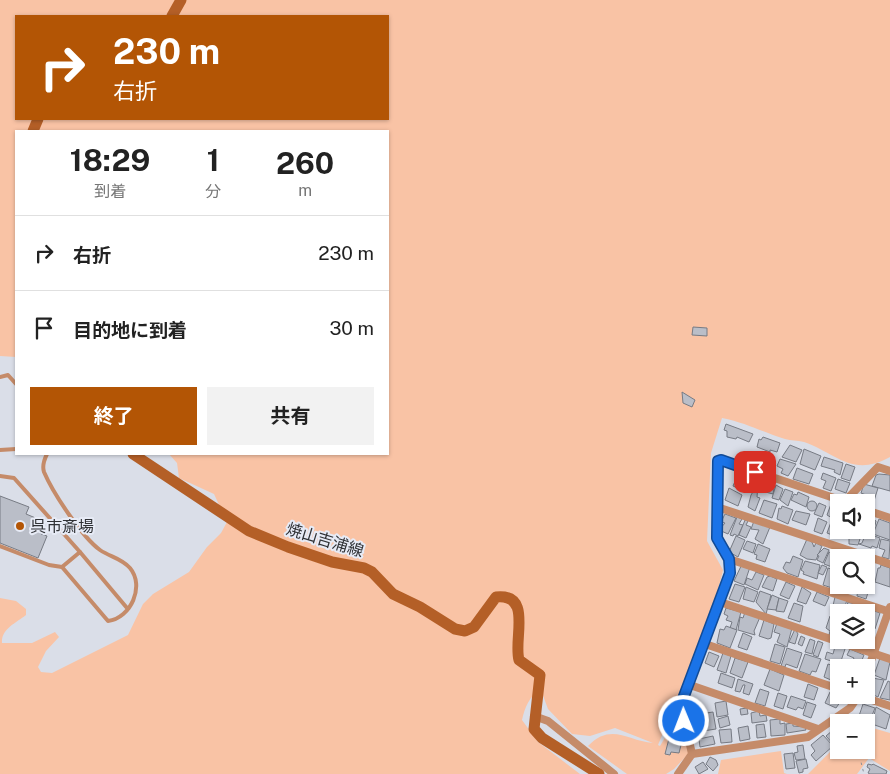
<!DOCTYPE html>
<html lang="ja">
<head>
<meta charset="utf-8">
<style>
  body { margin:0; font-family:"Public Sans","Noto Sans JP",sans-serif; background:#f2f2f2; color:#222; height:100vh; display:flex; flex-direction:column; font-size:19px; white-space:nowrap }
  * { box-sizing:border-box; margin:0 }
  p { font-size:16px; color:#767676 }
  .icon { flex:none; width:28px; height:28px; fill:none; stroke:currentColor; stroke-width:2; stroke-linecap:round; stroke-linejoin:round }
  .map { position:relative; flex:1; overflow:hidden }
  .drawer { position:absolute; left:15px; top:130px; width:374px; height:325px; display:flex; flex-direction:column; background:#fff; border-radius:0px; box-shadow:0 1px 4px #0004 }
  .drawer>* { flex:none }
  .hud { position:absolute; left:15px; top:15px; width:374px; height:105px; border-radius:0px; box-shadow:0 1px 4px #0004; background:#b35505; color:#fff; overflow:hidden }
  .controls { position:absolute; left:830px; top:494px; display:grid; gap:10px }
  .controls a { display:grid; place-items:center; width:45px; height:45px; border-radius:0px; background:#fff; box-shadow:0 1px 4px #0004; font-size:25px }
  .pin { position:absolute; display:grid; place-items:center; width:42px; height:42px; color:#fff; margin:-21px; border-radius:10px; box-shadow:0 2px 8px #0006 }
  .me { position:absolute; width:55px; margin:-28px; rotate:359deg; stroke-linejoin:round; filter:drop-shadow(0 0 4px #0008) }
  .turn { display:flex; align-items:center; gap:18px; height:105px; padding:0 15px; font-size:22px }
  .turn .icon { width:65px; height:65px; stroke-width:2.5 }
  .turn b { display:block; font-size:35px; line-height:42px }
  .eta { display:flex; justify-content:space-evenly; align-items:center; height:85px; text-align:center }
  .eta b { font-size:30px; font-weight:700; line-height:35px }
  .button { display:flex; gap:10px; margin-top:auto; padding:10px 15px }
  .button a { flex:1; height:58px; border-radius:0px; background:#b35505; color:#fff; font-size:20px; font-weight:700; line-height:58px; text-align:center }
  .button a+a { background:#f2f2f2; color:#222 }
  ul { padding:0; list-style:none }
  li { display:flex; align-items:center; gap:15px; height:75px; padding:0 15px; border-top:1px solid #e0e0e0 }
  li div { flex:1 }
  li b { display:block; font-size:19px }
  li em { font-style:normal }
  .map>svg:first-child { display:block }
  .green { fill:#f9c3a5; fill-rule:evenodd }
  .building { fill:#babec8; stroke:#777b84 }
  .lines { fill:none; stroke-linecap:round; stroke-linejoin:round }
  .path { stroke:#8d9097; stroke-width:1; stroke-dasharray:2.5 4; stroke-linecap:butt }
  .service { stroke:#c58b69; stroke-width:4 }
  .minor { stroke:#c58b69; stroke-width:8 }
  .secondary { stroke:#b45f27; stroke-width:11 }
  .route-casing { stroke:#114b97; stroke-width:12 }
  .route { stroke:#1a73e8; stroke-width:9 }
  .poi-dot { fill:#b35505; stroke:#e7ebf6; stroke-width:2 }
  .labels { text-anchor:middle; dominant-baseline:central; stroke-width:4; stroke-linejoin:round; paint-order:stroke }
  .poi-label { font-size:16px; fill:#303236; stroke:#e7ebf6; text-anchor:start }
  .street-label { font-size:16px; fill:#303236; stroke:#e7ebf6 }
</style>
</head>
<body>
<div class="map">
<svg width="890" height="774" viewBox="0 0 890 774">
  <rect width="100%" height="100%" fill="#dadee8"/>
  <!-- green -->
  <g class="green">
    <path d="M0 0H890V457C852 478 836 453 804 442 797 440 791 441 785 439 762 432 747 423 722 418L711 453 707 541 723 570C709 631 682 688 658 745L660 746 670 729 685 735 689 753 674 769 666 774H627L588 746C611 722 628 741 653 743L615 728 590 736 572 734 548 709 541 690C529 696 525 707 522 720L538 742 580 774H0V598L16 601 26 609V615C16 623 1 629 2 643H32L55 632 59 637 46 651 38 667 41 672 52 673 128 635 143 604 153 594 189 572 207 547 221 533 227 522 214 494 179 478 177 463 169 454H388V131H16V357L0 356ZM16 16H388V119H16Z"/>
    <path d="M866 726 890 733V771L869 758 857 774H808L839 743V750H866Z"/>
    <path d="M781 751 784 773 787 774H718L721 760Z"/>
  </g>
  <!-- building -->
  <g class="building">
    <path d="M693 327 707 328V336L692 335Z"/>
    <path d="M682 392 695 400 692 407 683 403Z"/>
    <path d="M726 424 753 434 749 442 737 437 736 439 727 437V431L724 430Z"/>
    <path d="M763 437 780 443 777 452 770 450V452L757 447 759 439 761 440Z"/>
    <path d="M790 445 802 450 796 462 782 457Z"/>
    <path d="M804 449 821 456 815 470 800 464Z"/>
    <path d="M765 452 773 456 767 469 758 465Z"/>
    <path d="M824 457 843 463 840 475 834 472 835 470 821 466Z"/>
    <path d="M780 459 796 464 788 476 781 473 783 469 777 466Z"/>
    <path d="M846 464 855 467 850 481 841 478Z"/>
    <path d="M797 468 813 474 809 484 793 479Z"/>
    <path d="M739 472 753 477 747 492 733 486Z"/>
    <path d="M823 473 836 478 831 491 823 488 826 481 821 479Z"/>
    <path d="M879 474 890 475V491L872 486 876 475Z"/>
    <path d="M754 477 758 481 754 490 749 488Z"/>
    <path d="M762 479 775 483 773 494 758 490Z"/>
    <path d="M838 479 850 483 846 493 835 489Z"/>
    <path d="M758 484 757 497 760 498 755 511 748 507 751 495Z"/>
    <path d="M864 484 878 488 873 504 864 501 866 495 861 493Z"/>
    <path d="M776 485 783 489 779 500 772 498Z"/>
    <path d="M729 488 742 495 738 506 725 500Z"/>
    <path d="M785 489 793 492 788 506 780 500Z"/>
    <path d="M798 492 809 497 806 507 791 500 794 494 797 495Z"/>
    <path d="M0 496 29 507 26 514 38 519 36 524 43 527 41 534 47 536 38 558 0 543Z"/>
    <path d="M764 500 777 504 772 518 759 513Z"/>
    <circle cx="812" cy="506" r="5"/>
    <path d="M819 503 826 506 822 517 814 514Z"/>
    <path d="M831 504 839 507V522L827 515Z"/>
    <path d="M782 506 793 510 788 524 777 519 779 508 781 509Z"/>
    <path d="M796 511 810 514 806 525 792 520Z"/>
    <path d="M725 514 736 518 728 534 719 530 725 523 721 522Z"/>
    <path d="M867 515 876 521 873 534 861 530H866Z"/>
    <path d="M737 517 742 519 739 524 743 525 738 536 734 534 733 536 730 535Z"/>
    <path d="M818 518 827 522 822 534 814 531Z"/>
    <path d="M879 519 890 523V540L873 534Z"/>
    <path d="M745 520 748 521 746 525 751 527 746 538 739 535Z"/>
    <path d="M754 521 770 527 763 544 755 539 759 530 751 529Z"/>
    <path d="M831 522 839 525V530H843L840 538 827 533Z"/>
    <path d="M846 530 862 533 858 545 849 544V536L845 534Z"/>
    <path d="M866 533 880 538 877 548 872 546 871 548 859 544 862 543Z"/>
    <path d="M736 536 745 540 738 557 729 552Z"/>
    <path d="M807 539 812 542 814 547 816 543 822 546 816 560 807 559 800 555Z"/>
    <path d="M881 539 890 541 889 559 882 557 885 550 879 548Z"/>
    <path d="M747 541 756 544 753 553 743 549Z"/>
    <path d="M758 544 770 549 765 562 756 559 757 555 754 554Z"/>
    <path d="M824 548 829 550 823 563 817 560 819 556 817 555Z"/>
    <path d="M839 551 842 552V554L855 557H837Z"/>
    <path d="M829 552 837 556 832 567 824 564Z"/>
    <path d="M793 556 803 560 798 577 787 573 783 568 786 562 790 563Z"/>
    <path d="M805 561 820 565 817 579 803 574 804 572 801 570Z"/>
    <path d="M742 564 750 567 744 585 734 581Z"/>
    <path d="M822 565 827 567 823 575 818 573Z"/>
    <path d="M881 565 890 568V587L875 582 878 568H880Z"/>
    <path d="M828 568 837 571 832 588 823 585Z"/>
    <path d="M756 572 764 575 758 590 745 584 747 578 752 580Z"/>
    <path d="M770 576 777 579 773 591 762 587 767 577Z"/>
    <path d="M866 581 871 583 866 599 857 596 858 588 853 586 866 585Z"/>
    <path d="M786 582 795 586 789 599 780 595Z"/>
    <path d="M735 584 745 587 739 602 729 599Z"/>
    <path d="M746 587 758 592 754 602 743 599Z"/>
    <path d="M802 587 811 593 806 604 797 601Z"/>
    <path d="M760 591 771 595 766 614 756 602Z"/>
    <path d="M817 592 829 597 825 606 813 601Z"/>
    <path d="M772 595 779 598 776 610 767 609Z"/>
    <path d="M835 597 847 600 843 612H839V616L831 614Z"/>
    <path d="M779 598 788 601 784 612 776 611Z"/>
    <path d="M848 602 864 607 862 612H845Z"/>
    <path d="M794 603 803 606 800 622 788 618Z"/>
    <path d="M726 608 741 612 736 630 730 628 732 622 726 620 728 616 724 614Z"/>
    <path d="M869 609 880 613 875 629 866 626Z"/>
    <path d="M745 612 760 617 754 631 755 635 738 630 740 617 743 618Z"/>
    <path d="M830 616 839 620 834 636 829 635 830 631 826 628Z"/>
    <path d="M764 620 774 624 771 638 768 639 759 636Z"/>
    <path d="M777 623 792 628 787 647 777 642 780 634 774 632Z"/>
    <path d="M726 626 737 630 730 648 717 643 720 629 724 630Z"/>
    <path d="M795 629 798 634 795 644 789 642Z"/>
    <path d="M866 631 873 634 867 646 857 641 866 640Z"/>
    <path d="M743 633 752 637 747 650 738 647Z"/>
    <path d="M801 636 805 638 802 646 798 644Z"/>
    <path d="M810 639 815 641 812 654 805 652Z"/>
    <path d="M818 641 823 643 818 657 813 655Z"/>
    <path d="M836 643 846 646 840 664 825 659 827 652 833 654Z"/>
    <path d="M775 644 785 647 780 664 770 661Z"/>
    <path d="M787 648 802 653 797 668 786 664 785 667 781 666Z"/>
    <path d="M850 649 864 655 860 665 852 662 854 658 847 655Z"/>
    <path d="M709 652 719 656 714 667 705 663Z"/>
    <path d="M723 653 731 656 726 673 717 670Z"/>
    <path d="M805 654 821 659 816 672 812 671 810 675 799 671Z"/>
    <path d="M735 658 748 662 742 678 730 673Z"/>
    <path d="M880 658 890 662 886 680 874 675Z"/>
    <path d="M828 664 836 667 831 680 824 677Z"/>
    <path d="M770 669 784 675 779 691 764 685Z"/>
    <path d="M721 673 735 678 732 688 718 683Z"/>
    <path d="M872 678 884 680 878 697 867 692Z"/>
    <path d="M738 679 753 684 749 695 743 693 745 685H743L740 692 735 691Z"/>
    <path d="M888 681 890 682V700L880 698Z"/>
    <path d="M808 684 818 688 814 700 804 697Z"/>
    <path d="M760 689 769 692 765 706 755 703Z"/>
    <path d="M839 691V695H845L836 708 825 703 830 692 837 695Z"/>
    <path d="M778 693 787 696 783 709 774 706Z"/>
    <path d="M791 696 806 701 803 709 798 707 796 710 787 707Z"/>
    <path d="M726 701 728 715 717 717 715 703Z"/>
    <path d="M807 702 816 705 811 718 803 715Z"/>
    <path d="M863 704 875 708 869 723 858 719Z"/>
    <path d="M876 707 890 715 886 729 872 724Z"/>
    <path d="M747 708 748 714 741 715 740 709Z"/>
    <path d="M759 711 760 716 766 715 767 721 752 723 751 713Z"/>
    <path d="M713 712 716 729 703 731 700 714Z"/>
    <path d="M728 716 730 725 720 728 718 719Z"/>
    <path d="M780 719V724L785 723V735L771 736 770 720Z"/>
    <path d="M793 723V726L805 727 806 730 787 733 786 724Z"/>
    <path d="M764 724 766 737 757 738 756 725Z"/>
    <path d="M748 726 750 739 740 741 738 728Z"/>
    <path d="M731 729 732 742 721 743 719 730Z"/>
    <path d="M833 730 835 732 839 730V740L834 745 826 736Z"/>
    <path d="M671 731 681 734 680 737H683L679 753 671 752 670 755 665 754Z"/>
    <path d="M823 735 833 746 816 761 811 755 815 751 811 745Z"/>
    <path d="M713 736 715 744 700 747 699 739Z"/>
    <path d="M803 745 805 759 796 760 794 753 798 752 797 746Z"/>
    <path d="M793 753 795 768 786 769 784 754Z"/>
    <path d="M710 757 716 760 718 765 713 771 706 764Z"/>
    <path d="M806 759 808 768 803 769V772L799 773 796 761Z"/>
    <path d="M703 762 708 769 699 774 695 767Z"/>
    <path d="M868 764 872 765 873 764 887 771 886 774H870L868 773 870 769 867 767Z"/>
  </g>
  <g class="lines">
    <!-- path -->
    <path class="path" d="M858 750 864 774"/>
    <!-- service -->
    <g class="service">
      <path d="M0 377 8 375 16 384"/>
      <path d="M0 450 16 449"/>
      <path d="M47 454C44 460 42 466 44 472 53 493 82 537 100 550 110 557 121 558 130 568 145 586 131 618 108 621L62 567 80 552 127 608"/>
      <path d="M0 476 14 478 80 552"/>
      <path d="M0 546 49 565 62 567"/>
    </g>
    <!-- minor -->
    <g class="minor">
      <path d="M844 502 878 467 890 471"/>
      <path d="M846 502 721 460 718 461 717 538 729 559 890 612"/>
      <path d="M717 507 890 564"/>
      <path d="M866 510 890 518"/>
      <path d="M720 602 890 659"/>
      <path d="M705 644 839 689"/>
      <path d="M866 675 890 607"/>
      <path d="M690 685 818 729"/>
      <path d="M857 695 890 706"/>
      <path d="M534 716 548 721 614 774"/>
      <path d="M692 754 808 737 850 708 859 695"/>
      <path d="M678 774 692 754 681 704 730 573 729 559"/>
    </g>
    <!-- secondary -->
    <g class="secondary">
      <path d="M172 16 181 0"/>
      <path d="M33 131 38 119"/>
      <path d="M133 454 249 531 288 547 332 562 364 568 372 572 393 594 420 607 455 629 465 631 474 627 496 597C533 593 513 639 519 660L540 675 534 729 542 738 599 774"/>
    </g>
  </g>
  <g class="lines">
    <defs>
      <path id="route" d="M684 721 681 704 730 573 729 559 717 538 718 461 721 460 755 472"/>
    </defs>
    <!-- route casing -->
    <use href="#route" class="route-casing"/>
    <!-- route -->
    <use href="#route" class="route"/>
  </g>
  <!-- markers -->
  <circle class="poi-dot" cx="20" cy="526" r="5"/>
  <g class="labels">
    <!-- poi labels -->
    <g class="poi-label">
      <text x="30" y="526">呉市斎場</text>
    </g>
    <!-- street labels -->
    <g class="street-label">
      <text transform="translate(325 540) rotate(17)">焼山吉浦線</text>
    </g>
  </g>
</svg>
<div class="controls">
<a><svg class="icon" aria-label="sound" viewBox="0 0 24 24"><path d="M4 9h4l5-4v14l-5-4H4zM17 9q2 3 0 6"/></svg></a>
<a><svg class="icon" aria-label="search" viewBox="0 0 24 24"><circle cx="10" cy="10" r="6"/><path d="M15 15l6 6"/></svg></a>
<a><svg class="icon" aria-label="layers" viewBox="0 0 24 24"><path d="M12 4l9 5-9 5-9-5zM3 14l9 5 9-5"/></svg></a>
<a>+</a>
<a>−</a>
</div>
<div class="pin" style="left:755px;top:472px;background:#d93025"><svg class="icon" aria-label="arrive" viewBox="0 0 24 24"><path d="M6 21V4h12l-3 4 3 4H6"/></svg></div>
<svg class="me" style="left:684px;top:721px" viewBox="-20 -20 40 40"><circle r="17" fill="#1a73e8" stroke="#fff" stroke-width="3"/><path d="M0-11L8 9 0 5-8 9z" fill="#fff"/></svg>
<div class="hud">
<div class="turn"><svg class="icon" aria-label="right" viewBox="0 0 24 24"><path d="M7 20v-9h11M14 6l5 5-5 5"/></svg><div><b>230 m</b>右折</div></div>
</div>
<section class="drawer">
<div class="eta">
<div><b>18:29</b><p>到着</p></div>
<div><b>1</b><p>分</p></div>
<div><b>260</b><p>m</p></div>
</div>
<ul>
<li><svg class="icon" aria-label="right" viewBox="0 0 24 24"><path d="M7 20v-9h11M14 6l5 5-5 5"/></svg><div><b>右折</b></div><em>230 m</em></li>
<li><svg class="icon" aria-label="arrive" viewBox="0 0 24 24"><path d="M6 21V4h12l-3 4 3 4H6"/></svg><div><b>目的地に到着</b></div><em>30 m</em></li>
</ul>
<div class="button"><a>終了</a><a>共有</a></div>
</section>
</div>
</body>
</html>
